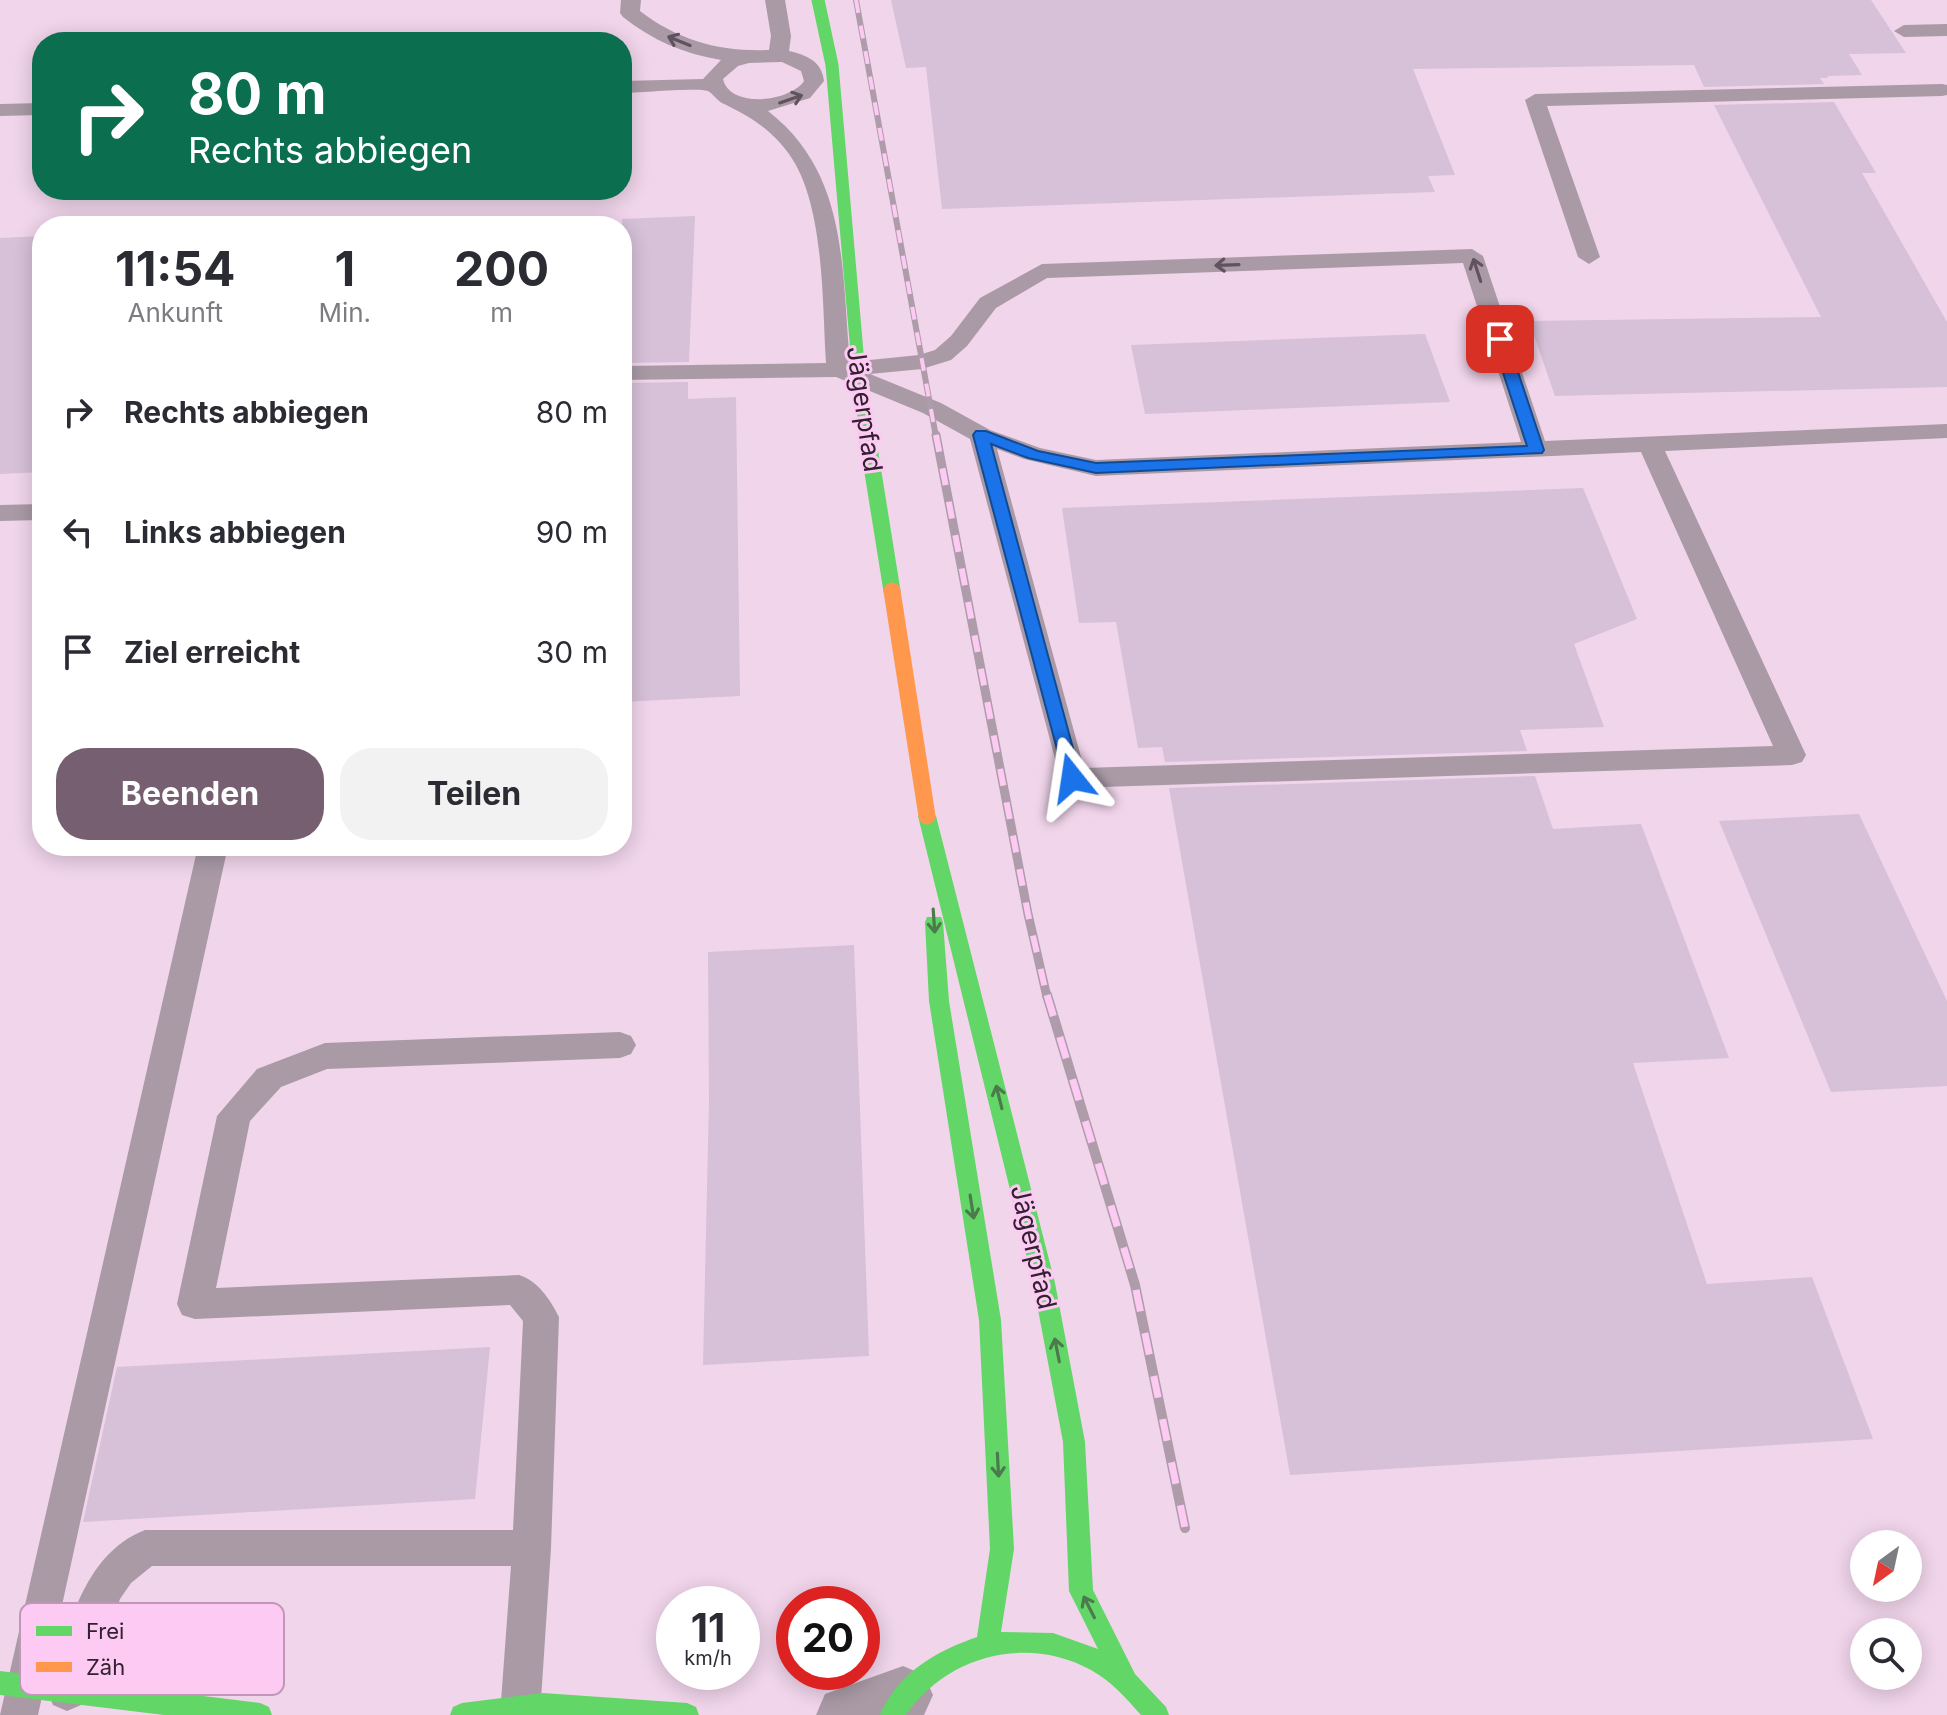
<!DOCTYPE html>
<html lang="de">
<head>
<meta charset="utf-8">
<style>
  body { margin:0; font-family:Inter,sans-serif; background:#f2f2f3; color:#2b2b33; height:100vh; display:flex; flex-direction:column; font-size:30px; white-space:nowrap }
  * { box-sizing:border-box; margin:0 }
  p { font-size:26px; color:#7c7c81 }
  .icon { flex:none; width:44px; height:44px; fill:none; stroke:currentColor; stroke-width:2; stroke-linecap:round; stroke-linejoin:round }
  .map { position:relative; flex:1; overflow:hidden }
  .drawer { position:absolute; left:32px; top:216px; width:600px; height:640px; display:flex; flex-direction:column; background:#fff; border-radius:32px; box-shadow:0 4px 20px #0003 }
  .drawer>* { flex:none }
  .top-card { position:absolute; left:32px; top:32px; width:600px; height:168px; border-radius:32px; box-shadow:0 4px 20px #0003; background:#0b6e4f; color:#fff; overflow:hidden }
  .needle { width:52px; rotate:213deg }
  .buttons { position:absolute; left:1850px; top:1530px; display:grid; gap:16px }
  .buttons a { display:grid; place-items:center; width:72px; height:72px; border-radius:50%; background:#fff; box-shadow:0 4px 20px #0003; font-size:40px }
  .speed { position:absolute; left:656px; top:1586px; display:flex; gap:16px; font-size:40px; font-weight:700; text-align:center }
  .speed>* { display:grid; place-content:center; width:104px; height:104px; border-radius:50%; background:#fff; box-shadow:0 4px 20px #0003; line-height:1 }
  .speed small { font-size:20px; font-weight:400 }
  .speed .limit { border:12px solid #d22; background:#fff; color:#111 }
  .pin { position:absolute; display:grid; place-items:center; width:68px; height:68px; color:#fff; margin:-34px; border-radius:16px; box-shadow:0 4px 12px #0006 }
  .me { position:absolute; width:88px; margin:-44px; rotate:345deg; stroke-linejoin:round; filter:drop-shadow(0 0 6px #0008) }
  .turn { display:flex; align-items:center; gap:28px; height:168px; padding:0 24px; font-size:36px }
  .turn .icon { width:104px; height:104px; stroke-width:2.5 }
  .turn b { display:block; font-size:56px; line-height:68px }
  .eta { display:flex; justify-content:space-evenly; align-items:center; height:136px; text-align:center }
  .eta b { font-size:48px; font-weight:700; line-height:56px }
  .action { display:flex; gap:16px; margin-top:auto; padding:16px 24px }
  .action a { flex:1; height:92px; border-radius:32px; background:#765f71; color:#fff; font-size:32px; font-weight:700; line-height:92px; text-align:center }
  .action a+a { background:#f2f2f3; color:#2b2b33 }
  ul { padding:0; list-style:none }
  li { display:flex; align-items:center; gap:24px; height:120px; padding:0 24px }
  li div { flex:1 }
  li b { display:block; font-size:30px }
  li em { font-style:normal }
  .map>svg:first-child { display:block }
  .building { fill:#d6c1d8 }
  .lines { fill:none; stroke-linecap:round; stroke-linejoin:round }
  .lane { fill:#a99aa6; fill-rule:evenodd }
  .street { fill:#a99aa6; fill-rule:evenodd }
  .fast { fill:#63d668; fill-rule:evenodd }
  .rail-far2-casing { stroke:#ae9caa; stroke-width:6 }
  .rail-far1-casing { stroke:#ae9caa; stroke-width:9 }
  .rail-casing { stroke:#ae9caa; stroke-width:10 }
  .rail-far2 { stroke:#fccaf2; stroke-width:4; stroke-dasharray:13; stroke-linecap:butt }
  .rail-far1 { stroke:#fccaf2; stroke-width:6; stroke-dasharray:17; stroke-linecap:butt }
  .rail { stroke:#fccaf2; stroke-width:7; stroke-dasharray:22; stroke-linecap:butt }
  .fast-bridge-far1 { stroke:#63d668; stroke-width:13 }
  .fast-bridge { stroke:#63d668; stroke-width:17 }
  .slow-bridge { stroke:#ff974d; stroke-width:17 }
  .oneway { stroke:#62515f }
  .oneway2 { stroke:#4b7b4c }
  .route { fill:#1a73e8; stroke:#114b97; stroke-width:2 }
  .labels { text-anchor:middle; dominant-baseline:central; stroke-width:6; stroke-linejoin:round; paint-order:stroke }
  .street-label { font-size:26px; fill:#332030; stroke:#fccaf2 }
  .key { fill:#fccaf2; stroke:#c097b8; stroke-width:2 }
  .key-label { font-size:22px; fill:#332030 }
</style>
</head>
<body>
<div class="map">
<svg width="1947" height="1715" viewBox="0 0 1947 1715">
  <rect width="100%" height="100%" fill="#f1d5eb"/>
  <!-- building -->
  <g class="building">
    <path d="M891 0H1871L1906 53 1849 54 1862 75 1827 76 1828 78H1820L1824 84 1704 87 1694 65 1413 69 1455 175 1428 176 1435 192 942 209 926 67 906 68Z"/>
    <path d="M1834 102 1876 173H1862L1947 322V387L1555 396 1529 321 1821 317 1714 105Z"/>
    <path d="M695 216 689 362 622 363V219Z"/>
    <path d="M42 236V472L0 474V238Z"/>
    <path d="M1425 334 1450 402 1145 414 1131 345Z"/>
    <path d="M688 382V399L736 397 740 696 622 702V383Z"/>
    <path d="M1583 488 1637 619 1574 644 1604 727 1520 730 1527 751 1165 762 1162 747 1138 748 1116 622 1079 623 1062 508Z"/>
    <path d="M1535 776 1553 829 1641 824 1729 1058 1633 1063 1707 1284 1812 1277 1873 1439 1290 1475 1169 788Z"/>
    <path d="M1859 814 1947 1001V1086L1831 1092 1719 821Z"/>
    <path d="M854 945 869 1356 703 1365 709 1100 708 952Z"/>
    <path d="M490 1347 475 1499 83 1522 117 1367Z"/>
  </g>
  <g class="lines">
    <!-- lane -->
    <g class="lane">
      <path d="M621 0H641L640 11C679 41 721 52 769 50L771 36 765 0H785L791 36 789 51C806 55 822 61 824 81L810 98 768 111C849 174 841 269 850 362L919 355 935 350 951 336 980 298 1042 264 1472 249 1483 256 1545 441 1947 424V438L1665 451 1806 755 1802 762 1792 765 1072 788 1062 785 970 439 923 413 836 377 622 380V366L826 363C822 303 825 204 789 154 770 128 749 116 722 103 717 100 712 93 708 91 698 87 637 93 622 93V81L703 79 721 60C684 54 652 40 623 17L620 13ZM749 63 782 62 801 71 804 81C790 102 730 109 723 79L738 66ZM1463 263 1521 442 1096 460 1040 448 990 430 941 403 870 374 922 369 951 360 967 346 996 308 1047 278ZM997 449 1024 459 1096 476 1641 452 1773 746 1084 768Z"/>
      <path d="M1947 24V36L1904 37 1894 31 1904 25Z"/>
      <path d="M1942 84 1947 85V95L1942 96 1547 106 1600 257 1589 264 1578 257 1525 100 1535 94Z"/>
      <path d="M42 103V115L0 116V104Z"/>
      <path d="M42 504V520L0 521V505Z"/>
      <path d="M198 846H228L38 1715H0Z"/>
      <path d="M620 1032 631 1036 636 1045 631 1054 620 1058 327 1069 281 1087 250 1121 216 1288 519 1275C538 1281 550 1299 559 1317L551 1548 540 1715H500L511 1566H152L131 1583 120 1599 81 1705 67 1711 53 1705 47 1691C68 1633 81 1555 145 1530H513L523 1321 510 1305 195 1319 182 1315 177 1304 217 1116 257 1069 325 1043Z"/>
    </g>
    <!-- street -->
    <path class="street" d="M903 1666 924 1675 933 1695 924 1715H816L825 1694Z"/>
    <!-- fast -->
    <g class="fast">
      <path d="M927 810 936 816 1055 1283 1085 1442 1093 1590 1135 1674 1166 1707 1169 1715H1141C1126 1698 1111 1681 1091 1670 1027 1635 947 1655 906 1715H880C898 1673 936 1651 977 1637L990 1549 979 1320 929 1001 925 922 927 917H941L943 922 949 1001 1001 1320 1014 1549 1001 1632 1053 1633 1098 1649 1069 1591 1063 1442 1033 1283 918 816Z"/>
      <path d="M0 1671 260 1703 269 1707 272 1715H164L0 1695Z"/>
      <path d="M543 1693 687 1703 696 1707 699 1715H450L453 1707 462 1703Z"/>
    </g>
    <defs>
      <path id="rail-far2" d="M856 0 936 437"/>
      <path id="rail-far1" d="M936 435 1028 914 1047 997"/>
      <path id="rail" d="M1047 995 1135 1285 1185 1528"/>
    </defs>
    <!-- rail-far2 casing -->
    <use href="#rail-far2" class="rail-far2-casing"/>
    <!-- rail-far1 casing -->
    <use href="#rail-far1" class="rail-far1-casing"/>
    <!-- rail casing -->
    <use href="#rail" class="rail-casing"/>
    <!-- rail-far2 -->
    <use href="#rail-far2" class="rail-far2"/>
    <!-- rail-far1 -->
    <use href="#rail-far1" class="rail-far1"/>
    <!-- rail -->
    <use href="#rail" class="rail"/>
    <!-- fast-bridge-far1 -->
    <path class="fast-bridge-far1" d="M818 0 832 65 861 398 867 437"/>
    <!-- fast-bridge -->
    <path class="fast-bridge" d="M867 435 892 591"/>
    <!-- slow-bridge -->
    <path class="slow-bridge" d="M892 591 927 816"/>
  </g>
  <!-- one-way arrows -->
  <defs><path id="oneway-shaft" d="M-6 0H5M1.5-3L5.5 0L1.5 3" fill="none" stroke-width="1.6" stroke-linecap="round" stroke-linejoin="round" transform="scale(2)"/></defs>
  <g class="oneway">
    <use href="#oneway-shaft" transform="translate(679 41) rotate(-158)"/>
    <use href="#oneway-shaft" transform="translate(791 99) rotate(-19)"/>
    <use href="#oneway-shaft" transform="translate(1227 265) rotate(178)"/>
    <use href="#oneway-shaft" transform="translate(1477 270) rotate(-108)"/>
  </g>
  <g class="oneway2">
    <use href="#oneway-shaft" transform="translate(934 921) rotate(86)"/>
    <use href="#oneway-shaft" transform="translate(999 1097) rotate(-104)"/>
    <use href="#oneway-shaft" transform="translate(972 1207) rotate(81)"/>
    <use href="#oneway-shaft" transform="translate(1057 1350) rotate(-101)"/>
    <use href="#oneway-shaft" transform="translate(998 1465) rotate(87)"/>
    <use href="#oneway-shaft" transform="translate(1089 1607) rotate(-117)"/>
  </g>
  <!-- route -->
  <path class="route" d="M1500 335 1507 339 1544 450 1542 453 1096 473 1028 458 991 444 1081 778 1072 784 1066 783 973 435 976 431H986L1038 451 1096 463 1527 446 1492 339Z"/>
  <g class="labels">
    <!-- street labels -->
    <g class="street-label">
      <text transform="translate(865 409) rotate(82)">Jägerpfad</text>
      <text transform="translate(1034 1247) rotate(77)">Jägerpfad</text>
    </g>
  </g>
  <!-- legend -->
  <rect x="20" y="1603" width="264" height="92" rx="12" class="key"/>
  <rect x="36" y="1626" width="36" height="10" fill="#63d668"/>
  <rect x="36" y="1662" width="36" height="10" fill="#ff974d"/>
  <g class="key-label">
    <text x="86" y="1639">Frei</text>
    <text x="86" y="1675">Zäh</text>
  </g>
</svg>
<div class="buttons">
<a><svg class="needle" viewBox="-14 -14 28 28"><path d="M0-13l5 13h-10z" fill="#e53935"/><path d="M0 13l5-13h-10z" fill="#7c7c81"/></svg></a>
<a><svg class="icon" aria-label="search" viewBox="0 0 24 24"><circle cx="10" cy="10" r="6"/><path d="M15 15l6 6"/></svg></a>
</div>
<div class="speed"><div>11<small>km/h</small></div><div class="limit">20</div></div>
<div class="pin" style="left:1500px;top:339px;background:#d93025"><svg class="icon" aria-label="arrive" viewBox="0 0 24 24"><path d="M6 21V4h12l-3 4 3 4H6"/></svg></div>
<svg class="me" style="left:1072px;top:778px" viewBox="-20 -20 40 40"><path d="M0-17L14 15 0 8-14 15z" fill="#1a73e8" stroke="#fff" stroke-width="4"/></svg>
<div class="top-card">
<div class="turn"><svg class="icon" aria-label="right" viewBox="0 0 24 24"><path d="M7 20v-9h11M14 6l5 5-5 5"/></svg><div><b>80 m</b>Rechts abbiegen</div></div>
</div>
<section class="drawer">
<div class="eta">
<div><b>11:54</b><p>Ankunft</p></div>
<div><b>1</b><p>Min.</p></div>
<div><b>200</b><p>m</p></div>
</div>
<ul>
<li><svg class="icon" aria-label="right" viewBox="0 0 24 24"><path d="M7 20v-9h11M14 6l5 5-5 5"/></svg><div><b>Rechts abbiegen</b></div><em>80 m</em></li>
<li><svg class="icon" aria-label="left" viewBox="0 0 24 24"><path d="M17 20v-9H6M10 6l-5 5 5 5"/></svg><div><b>Links abbiegen</b></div><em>90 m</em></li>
<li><svg class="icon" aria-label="arrive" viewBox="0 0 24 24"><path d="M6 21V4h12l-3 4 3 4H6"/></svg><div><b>Ziel erreicht</b></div><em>30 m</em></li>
</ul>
<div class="action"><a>Beenden</a><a>Teilen</a></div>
</section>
</div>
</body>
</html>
